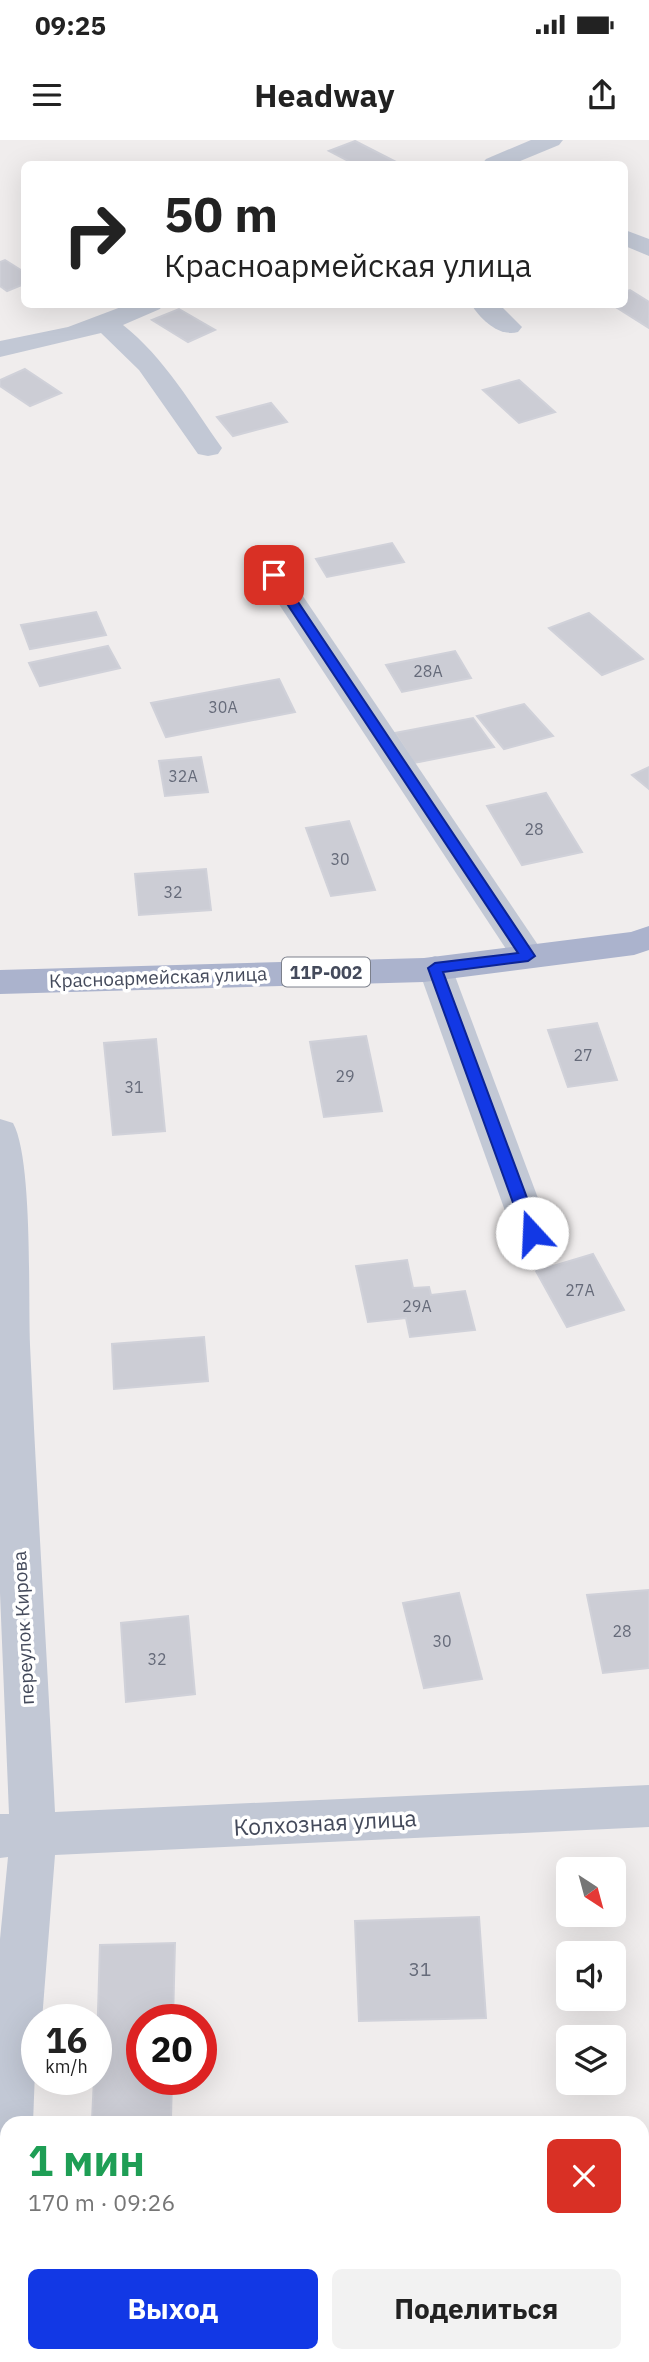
<!DOCTYPE html>
<html lang="ru">
<head>
<meta charset="utf-8">
<style>
  body { margin:0; font-family:"IBM Plex Sans",sans-serif; background:#f2f2f2; color:#222; height:100vh; display:flex; flex-direction:column; font-size:26px; white-space:nowrap }
  * { box-sizing:border-box; margin:0 }
  p { font-size:23px; color:#767676 }
  .icon { flex:none; width:38px; height:38px; fill:none; stroke:currentColor; stroke-width:2; stroke-linecap:round; stroke-linejoin:round }
  .map { position:relative; flex:1; overflow:hidden }
  .panel { position:absolute; left:0px; top:1976px; width:649px; height:247px; display:flex; flex-direction:column; background:#fff; border-radius:21px 21px 0 0; box-shadow:0 7px 28px #0002 }
  .panel>* { flex:none }
  .top-card { position:absolute; left:21px; top:21px; width:607px; height:147px; border-radius:10px; box-shadow:0 7px 28px #0002; background:#fff; color:#222; overflow:hidden }
  .needle { width:46px; rotate:144deg }
  .controls { position:absolute; left:556px; top:1717px; display:grid; gap:14px }
  .controls a { display:grid; place-items:center; width:70px; height:70px; border-radius:10px; background:#fff; box-shadow:0 7px 28px #0002; font-size:35px }
  .speed { position:absolute; left:21px; top:1864px; display:flex; gap:14px; font-size:35px; font-weight:700; text-align:center }
  .speed>* { display:grid; place-content:center; width:91px; height:91px; border-radius:50%; background:#fff; box-shadow:0 7px 28px #0002; line-height:1 }
  .speed small { font-size:18px; font-weight:400 }
  .speed .limit { border:10px solid #d22; background:#fff; color:#111 }
  .pin { position:absolute; display:grid; place-items:center; width:60px; height:60px; color:#fff; margin:-30px; border-radius:14px; box-shadow:0 4px 10px #0006 }
  .me { position:absolute; width:77px; margin:-38px; rotate:340deg; stroke-linejoin:round; filter:drop-shadow(0 0 5px #0008) }
  .turn { display:flex; align-items:center; gap:24px; height:147px; padding:0 28px; font-size:32px }
  .turn .icon { width:91px; height:91px; stroke-width:2.5 }
  .turn b { display:block; font-size:49px; line-height:60px }
  .round { display:grid; place-items:center; flex:none; width:74px; height:74px; border-radius:10px; background:#f2f2f2 }
  .head { display:flex; align-items:center; justify-content:space-between; height:119px; padding:0 28px }
  h1 { font-size:42px; font-weight:700; line-height:52px; color:#1e9e55 }
  .button { display:flex; gap:14px; margin-top:auto; padding:14px 28px }
  .button a { flex:1; height:80px; border-radius:10px; background:#1238e5; color:#fff; font-size:28px; font-weight:700; line-height:80px; text-align:center }
  .button a+a { background:#f2f2f2; color:#222 }
  .status { display:flex; justify-content:space-between; align-items:center; height:49px; padding:0 35px; background:#fff; direction:ltr }
  .status svg { height:19px; fill:currentColor }
  header { display:flex; justify-content:space-between; align-items:center; height:91px; padding:0 28px; background:#fff; font-size:32px; font-weight:700 }
  .map>svg:first-child { display:block }
  .building { fill:#cccdd5; stroke:#d0d1d9; stroke-width:2 }
  .lines { fill:none; stroke-linecap:round; stroke-linejoin:round }
  .minor { fill:#c2c8d5; fill-rule:evenodd }
  .major { fill:#abb3cd; fill-rule:evenodd }
  .route { fill:#1238e5; stroke:#0c2495; stroke-width:2 }
  .labels { text-anchor:middle; dominant-baseline:central; stroke-width:7; stroke-linejoin:round; paint-order:stroke }
  .number-label { font-size:16px; fill:#666b7a }
  .shield { fill:#fff; stroke:#7c808c; stroke-width:2 }
  .shield-label { font-size:18px; font-weight:bold; fill:#444a5b }
  .street-label { font-size:19px; fill:#444a5b; stroke:#fff }
  .near-number-label { font-size:19px; fill:#666b7a }
  .near-street-label { font-size:23px; fill:#444a5b; stroke:#fff }
</style>
</head>
<body>
<div class="status"><b>09:25</b><svg viewBox="0 0 49 12"><path d="M0 12V9h3v3zM5 12V6h3v6zM10 12V3h3v9zM15 12V0h3v12zM26 1h20v11H26zM47 4h2v5h-2z"/></svg></div>
<header><svg class="icon" aria-label="menu" viewBox="0 0 24 24"><path d="M4 6h16M4 12h16M4 18h16"/></svg>Headway<svg class="icon" aria-label="share" viewBox="0 0 24 24"><path d="M12 15V3M7 8l5-5 5 5M5 13v7h14v-7"/></svg></header>
<div class="map">
<svg width="649" height="2222" viewBox="0 0 649 2222">
  <rect width="100%" height="100%" fill="#f0eded"/>
  <!-- building -->
  <g class="building">
    <path d="M355 1 398 23 354 24 329 11Z"/>
    <path d="M5 120 24 132V144L7 151 0 146V122Z"/>
    <path d="M630 150 649 162V188L611 164H625V152Z"/>
    <path d="M179 169 215 190 188 202 152 180Z"/>
    <path d="M25 229 61 253 30 266 0 246V240Z"/>
    <path d="M519 240 555 272 519 283 483 250Z"/>
    <path d="M271 263 287 282 233 296 217 277Z"/>
    <path d="M392 403 404 422 327 437 316 419Z"/>
    <path d="M96 472 106 495 30 509 21 485Z"/>
    <path d="M589 473 643 519 602 535 549 488Z"/>
    <path d="M108 506 120 528 40 546 29 523Z"/>
    <path d="M455 511 471 538 402 552 386 525Z"/>
    <path d="M279 539 295 572 166 597 151 563Z"/>
    <path d="M524 564 553 596 504 609 477 576Z"/>
    <path d="M473 578 494 607 414 623 395 593Z"/>
    <path d="M201 617 208 652 165 656 159 621Z"/>
    <path d="M649 627V649L632 635Z"/>
    <path d="M546 653 582 712 522 725 487 666Z"/>
    <path d="M349 681 375 750 331 756 306 688Z"/>
    <path d="M206 729 211 770 139 775 135 734Z"/>
    <path d="M597 883 617 940 568 947 548 890Z"/>
    <path d="M366 896 382 971 324 977 310 902Z"/>
    <path d="M156 899 165 991 113 995 104 903Z"/>
    <path d="M593 1114 624 1170 567 1187 536 1131Z"/>
    <path d="M407 1120 413 1148 429 1147 431 1155 465 1151 475 1190 410 1197 406 1178 368 1182 356 1126Z"/>
    <path d="M204 1197 208 1241 114 1249 112 1204Z"/>
    <path d="M649 1450V1528L603 1533 587 1455Z"/>
    <path d="M459 1453 482 1539 424 1548 403 1463Z"/>
    <path d="M188 1476 195 1554 126 1562 121 1483Z"/>
    <path d="M479 1777 486 1878 359 1881 355 1781Z"/>
    <path d="M175 1803 173 1880H142V1939H172L171 1978 92 1980 94 1939H96L100 1805Z"/>
  </g>
  <g class="lines">
    <!-- minor -->
    <g class="minor">
      <path d="M531 0H563L559 5 513 24H482L486 19Z"/>
      <path d="M625 90 649 99V116L625 106Z"/>
      <path d="M129 164H163L160 169 123 185C164 217 192 266 222 308L218 314 208 316 198 314 139 230 101 193 0 217V201L68 187Z"/>
      <path d="M471 164H499L522 187 518 192C499 197 481 180 471 164Z"/>
      <path d="M274 425 284 428 540 808 545 816 540 824 528 828 516 824 259 434 264 428Z"/>
      <path d="M435 816 447 820 452 828 551 1093 546 1103 532 1108 518 1103 513 1093 418 828 423 820Z"/>
      <path d="M0 979 13 983C33 1019 28 1157 30 1205 37 1361 47 1516 55 1672L649 1645V1687L55 1715 42 1880H37L33 1983H7V2099L0 2102V1799L8 1717 0 1718V1674H9L0 1453Z"/>
    </g>
    <!-- major -->
    <path class="major" d="M649 786V810L634 815 424 842 0 854V830L424 818 631 792Z"/>
  </g>
  <!-- route -->
  <path class="route" d="M274 431 280 435 535 816 528 821 443 832 540 1093 537 1098H526L524 1093 428 828 435 823 518 813 268 435Z"/>
  <g class="labels">
    <!-- number labels -->
    <g class="number-label">
      <text x="428" y="531">28А</text>
      <text x="223" y="567">30А</text>
      <text x="183" y="636">32А</text>
      <text x="534" y="689">28</text>
      <text x="340" y="719">30</text>
      <text x="173" y="752">32</text>
      <text x="583" y="915">27</text>
      <text x="345" y="936">29</text>
      <text x="134" y="947">31</text>
      <text x="580" y="1150">27А</text>
      <text x="417" y="1166">29А</text>
      <text x="622" y="1491">28</text>
      <text x="442" y="1501">30</text>
      <text x="157" y="1519">32</text>
    </g>
    <!-- shield labels -->
    <rect class="shield" x="282" y="817.5" width="88" height="29" rx="5"/>
    <g class="shield-label">
      <text x="326" y="832">11Р-002</text>
    </g>
    <!-- street labels -->
    <g class="street-label">
      <text transform="translate(158 837) rotate(-2)">Красноармейская улица</text>
      <text transform="translate(23 1488) rotate(-93)">переулок Кирова</text>
    </g>
    <!-- near-number labels -->
    <g class="near-number-label">
      <text x="420" y="1829">31</text>
    </g>
    <!-- near-street labels -->
    <g class="near-street-label">
      <text transform="translate(325 1682) rotate(-3)">Колхозная улица</text>
    </g>
  </g>
</svg>
<div class="controls">
<a><svg class="needle" viewBox="-14 -14 28 28"><path d="M0-13l5 13h-10z" fill="#e53935"/><path d="M0 13l5-13h-10z" fill="#767676"/></svg></a>
<a><svg class="icon" aria-label="sound" viewBox="0 0 24 24"><path d="M4 9h4l5-4v14l-5-4H4zM17 9q2 3 0 6"/></svg></a>
<a><svg class="icon" aria-label="layers" viewBox="0 0 24 24"><path d="M12 4l9 5-9 5-9-5zM3 14l9 5 9-5"/></svg></a>
</div>
<div class="speed"><div>16<small>km/h</small></div><div class="limit">20</div></div>
<div class="pin" style="left:274px;top:435px;background:#d93025"><svg class="icon" aria-label="arrive" viewBox="0 0 24 24"><path d="M6 21V4h12l-3 4 3 4H6"/></svg></div>
<svg class="me" style="left:532px;top:1093px" viewBox="-20 -20 40 40"><circle r="19" fill="#fff"/><path d="M0-13L10 11 0 6-10 11z" fill="#1238e5"/></svg>
<div class="top-card">
<div class="turn"><svg class="icon" aria-label="right" viewBox="0 0 24 24"><path d="M7 20v-9h11M14 6l5 5-5 5"/></svg><div><b>50 m</b>Красноармейская улица</div></div>
</div>
<section class="panel">
<div class="head"><div><h1>1 мин</h1><p>170 m · 09:26</p></div><a class="round" style="background:#d93025;color:#fff"><svg class="icon" aria-label="close" viewBox="0 0 24 24"><path d="M6 6l12 12M18 6L6 18"/></svg></a></div>
<div class="button"><a>Выход</a><a>Поделиться</a></div>
</section>
</div>
</body>
</html>
